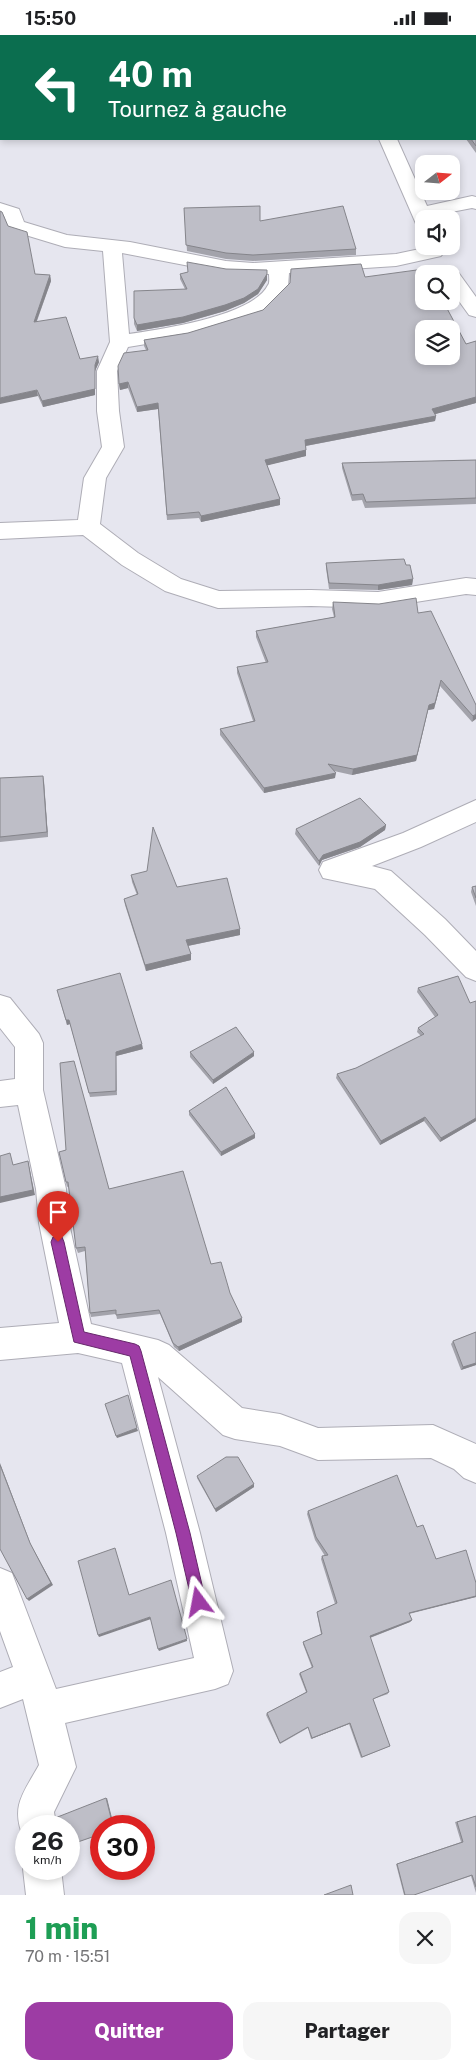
<!DOCTYPE html>
<html lang="fr">
<head>
<meta charset="utf-8">
<style>
  body { margin:0; font-family:"Public Sans",sans-serif; background:#f6f6f6; color:#202124; height:100vh; display:flex; flex-direction:column; font-size:19px; white-space:nowrap }
  * { box-sizing:border-box; margin:0 }
  p { font-size:16px; color:#757577 }
  .icon { flex:none; width:28px; height:28px; fill:none; stroke:currentColor; stroke-width:2; stroke-linecap:round; stroke-linejoin:round }
  .map { position:relative; height:1860px; overflow:hidden }
  .details { display:flex; flex-direction:column; background:#fff; flex:1 }
  .details>* { flex:none }
  .hud { position:absolute; left:0px; top:0px; width:476px; height:105px; box-shadow:0 2px 8px #0003; background:#0b6e4f; color:#fff; overflow:hidden }
  .needle { width:32px; rotate:73deg }
  .buttons { position:absolute; left:415px; top:120px; display:grid; gap:10px }
  .buttons a { display:grid; place-items:center; width:45px; height:45px; border-radius:10px; background:#fff; box-shadow:0 2px 8px #0003; font-size:25px }
  .speed { position:absolute; left:15px; top:1780px; display:flex; gap:10px; font-size:25px; font-weight:700; text-align:center }
  .speed>* { display:grid; place-content:center; width:65px; height:65px; border-radius:50%; background:#fff; box-shadow:0 2px 8px #0003; line-height:1 }
  .speed small { font-size:12px; font-weight:400 }
  .speed .limit { border:8px solid #d22; background:#fff; color:#111 }
  .pin { position:absolute; display:grid; place-items:center; width:42px; height:42px; color:#fff; margin:-51px -21px; border-radius:50% 50% 50% 0; rotate:-45deg; box-shadow:0 0 5px #0007 }
  .pin .icon { rotate:45deg }
  .me { position:absolute; width:55px; margin:-28px; rotate:347deg; stroke-linejoin:round; filter:drop-shadow(0 0 4px #0008) }
  .turn { display:flex; align-items:center; gap:18px; height:105px; padding:0 25px; font-size:22px }
  .turn .icon { width:65px; height:65px; stroke-width:2.5 }
  .turn b { display:block; font-size:35px; line-height:42px }
  .round { display:grid; place-items:center; flex:none; width:52px; height:52px; border-radius:15px; background:#f6f6f6 }
  .head { display:flex; align-items:center; justify-content:space-between; height:85px; padding:0 25px }
  h1 { font-size:30px; font-weight:800; line-height:38px; color:#1e9e55 }
  .primary-button { display:flex; gap:10px; margin-top:auto; padding:10px 25px }
  .primary-button a { flex:1; height:58px; border-radius:15px; background:#9d3ca4; color:#fff; font-size:20px; font-weight:800; line-height:58px; text-align:center }
  .primary-button a+a { background:#f6f6f6; color:#202124 }
  .status { display:flex; justify-content:space-between; align-items:center; height:35px; padding:0 25px; background:#fff; direction:ltr }
  .status svg { height:14px; fill:currentColor }
  .map>svg:first-child { display:block }
  .lines { fill:none; stroke-linecap:round; stroke-linejoin:round }
  .street-casing { stroke:#aeadb6; stroke-width:2 }
  .street { fill:#fff; fill-rule:evenodd }
  .wall { fill:#a3a3ab }
  .shaded-wall { fill:#85858b }
  .building { fill:#bebec7; stroke:#85858b; fill-rule:evenodd }
  .route { fill:#9d3ca4; stroke:#66276b }
</style>
</head>
<body>
<div class="status"><b>15:50</b><svg viewBox="0 0 49 12"><path d="M0 12V9h3v3zM5 12V6h3v6zM10 12V3h3v9zM15 12V0h3v12zM26 1h20v11H26zM47 4h2v5h-2z"/></svg></div>
<div class="map">
<svg width="476" height="1860" viewBox="0 0 476 1860">
  <rect width="100%" height="100%" fill="#e6e6ef"/>
  <g class="lines">
    <defs>
      <g id="street">
        <rect x="343" y="0" width="16" height="1"/>
        <path d="M379 104H397L427 171 472 161 476 162V174L472 173 431 181 432 184H424V193L417 191Z"/>
        <path d="M0 168 19 174 24 187 67 200 130 207 226 226 253 228 396 219 434 211 441 213 444 217 441 221 396 231 289 238 288 252 262 279 188 302 128 312 117 336 119 376 124 412 106 443 100 489 138 518 181 544 219 556 311 555 378 557 466 543 476 544V560L466 559 378 573 311 571 218 573 165 556 122 530 83 500 0 504V488L78 485 84 443 102 412 97 376V336L110 307 103 216 65 212 9 195 4 181 0 180ZM122 218 226 238 269 239C269 242 270 248 268 250 253 281 162 294 129 299Z"/>
        <path d="M451 235 458 237 476 262V282L469 280 451 255V239H443Z"/>
        <path d="M476 765V787L421 812 372 831 391 836 445 884 476 916V946L466 942 425 900 375 854 323 843 319 835 323 827 403 798Z"/>
        <path d="M0 960 10 963 39 999 43 1008V1055L66 1154 69 1188 91 1289 158 1305 169 1310 242 1373 280 1379 318 1393 433 1390 476 1409V1448L464 1443 454 1434 431 1423 318 1425 280 1411 235 1404 223 1400 158 1342 200 1498 233 1636 228 1649 215 1654 65 1688 76 1732 54 1777 56 1791H26V1805L24 1804C10 1771 23 1759 39 1730L23 1664 0 1673V1637L13 1632 0 1596V1533L12 1538 56 1654 194 1623 166 1498 122 1328 78 1318 0 1325V1293L59 1288 39 1188 36 1154 18 1070 0 1072V1046L15 1044V1012L0 993Z"/>
        <path d="M26 1826V1834H61L64 1860H26L23 1834Z"/>
      </g>
    </defs>
    <!-- street casing -->
    <use href="#street" class="street-casing"/>
    <!-- street -->
    <use href="#street" class="street"/>
  </g>
  <!-- wall -->
  <g class="wall">
    <path d="M404 0H476V118L466 104H475V1H405Z"/>
    <path d="M184 173 260 186 356 214V220L253 226 226 224 187 216Z"/>
    <path d="M8 191 35 239 50 240 51 246 37 286 80 324 99 327 95 336V360L43 372 38 361Z"/>
    <path d="M180 239 267 245 258 259 244 268 225 276 183 288 137 296 134 289V283L185 254 180 244Z"/>
    <path d="M365 242 466 309 476 306V368L435 379 436 381 435 386 306 411V421L267 430 280 470 201 487 199 483 167 485 158 374 137 377 128 353 120 355 119 349 146 315 144 311V305L188 298 263 275Z"/>
    <path d="M476 425V469L365 473 362 465 352 466 342 433V428Z"/>
    <path d="M326 528 406 530 413 544 412 550 378 555 329 554 326 533Z"/>
    <path d="M333 567 418 578 476 670 472 687 440 651 434 674 428 675 416 726 352 740 334 736 335 743 264 758 220 700V694L253 686 237 638V632L266 628 256 602V596L334 582 332 574Z"/>
    <path d="M43 741 48 802 0 807V743Z"/>
    <path d="M386 790 385 795 360 812 322 825 319 831 295 799 296 794Z"/>
    <path d="M131 840 177 852 240 900 188 911 191 919V925L146 936 125 870 124 864 137 860 132 847Z"/>
    <path d="M476 851V871L471 857 472 852Z"/>
    <path d="M458 941 476 1086 440 1107 424 1086 380 1110 336 1043 337 1039 356 1033 421 1001 417 997 418 993 435 982 417 957 418 953Z"/>
    <path d="M58 959 143 1014 116 1021 117 1060 90 1062 70 989 67 990Z"/>
    <path d="M190 1017 254 1021 213 1049 190 1022Z"/>
    <path d="M189 1076 255 1103 221 1121 189 1080Z"/>
    <path d="M59 1117 211 1229 230 1258 242 1287 179 1316 174 1312 160 1279 117 1284 116 1279 91 1282 90 1278 85 1216 78 1218 76 1213 69 1151 67 1152Z"/>
    <path d="M476 1297V1330L461 1335 451 1309 453 1306Z"/>
    <path d="M197 1441 254 1449V1452L216 1477 197 1443Z"/>
    <path d="M308 1476 417 1492 436 1524 476 1548V1562L409 1579 412 1585 410 1587 370 1603 388 1659 373 1664 390 1711 361 1723 349 1689 311 1704 308 1693 280 1709 266 1680 267 1678 306 1657 299 1639 300 1638 312 1633 303 1609V1607L321 1599 317 1579V1577L335 1569 321 1524 322 1521H325L315 1505 307 1479Z"/>
    <path d="M476 1781V1858L471 1841 414 1860H404L396 1829 461 1807 455 1787Z"/>
  </g>
  <!-- shaded-wall -->
  <g class="shaded-wall">
    <path d="M267 239V245L258 259 244 268 225 276 183 288 137 296V290Z"/>
    <path d="M50 240 51 246 34 293V287Z"/>
    <path d="M98 321 99 327 95 336V360L43 372 42 366 95 330Z"/>
    <path d="M128 347V353L120 355 119 349Z"/>
    <path d="M37 355 38 361 0 369V363Z"/>
    <path d="M476 362V368L432 380V374Z"/>
    <path d="M158 368V374L137 377V372Z"/>
    <path d="M436 381 435 386 305 411V405Z"/>
    <path d="M306 415V421L265 431V425Z"/>
    <path d="M280 464V470L201 487V481Z"/>
    <path d="M413 544 412 550 378 555V550Z"/>
    <path d="M440 651 434 674 428 675 416 726 352 740 353 734 429 670Z"/>
    <path d="M476 679V684L472 687 473 681Z"/>
    <path d="M336 738 335 743 264 758V753Z"/>
    <path d="M43 741 44 746 48 802 47 797Z"/>
    <path d="M386 790 385 795 360 812 322 825 319 831V826L323 820Z"/>
    <path d="M240 894V900L187 911 186 905Z"/>
    <path d="M191 919V925L146 936 145 930Z"/>
    <path d="M66 985H69L70 989 67 990Z"/>
    <path d="M142 1009 143 1014 116 1021 117 1060 116 1017Z"/>
    <path d="M254 1017V1021L213 1049V1045Z"/>
    <path d="M425 1082 424 1086 380 1110 381 1106Z"/>
    <path d="M476 1083V1086L440 1107 441 1103Z"/>
    <path d="M255 1099V1103L221 1121V1117Z"/>
    <path d="M28 1126 35 1160 0 1168V1162Z"/>
    <path d="M242 1283V1287L179 1316 178 1312Z"/>
    <path d="M476 1328V1330L461 1335 463 1332Z"/>
    <path d="M137 1393 138 1396 117 1403 116 1401Z"/>
    <path d="M0 1428 31 1510 53 1550 29 1566 27 1564 30 1508 0 1430Z"/>
    <path d="M254 1449V1452L216 1477 215 1474Z"/>
    <path d="M476 1561V1562L407 1579 409 1578Z"/>
    <path d="M150 1582 151 1584 99 1602 98 1600Z"/>
    <path d="M412 1585 410 1587 369 1603 370 1601Z"/>
    <path d="M187 1604V1606L159 1616 158 1614Z"/>
    <path d="M350 1688 349 1689 311 1704 312 1703Z"/>
    <path d="M106 1763H107L114 1791H113Z"/>
  </g>
  <!-- building -->
  <g class="building">
    <path d="M409 0H476V111L471 104H475V1H409Z"/>
    <path d="M260 171V186L343 171 356 214 253 220 226 218 186 210 184 173Z"/>
    <path d="M0 176 2 177 8 191 27 197 35 239 50 240 34 287 66 282 80 324 98 321 95 330V354L42 366 37 355 0 363Z"/>
    <path d="M187 227 226 234 267 235V239L258 254 244 263 225 270 183 282 137 290 134 283V256L187 254 180 239 188 237Z"/>
    <path d="M361 229 365 242 424 234 427 239H424V266H443L466 309 476 306V362L432 374 436 381 305 405 306 415 265 425 280 464 201 481 199 477 167 480 158 368 137 372 128 347 119 349 118 331 124 318 148 315 144 305 188 298 263 275 290 248 291 234ZM424 294H451V321H424Z"/>
    <path d="M476 425V463L366 467 363 459 352 460 342 428Z"/>
    <path d="M404 524 406 530H410L413 544 378 550 329 548 326 528Z"/>
    <path d="M416 563 418 578 431 576 476 670V679L473 681 441 645 435 668 429 670 417 720 353 734 328 729 336 738 264 753 220 694 255 686 237 632 268 627 256 596 335 582 333 567 379 569Z"/>
    <path d="M43 741 47 797 0 802V743Z"/>
    <path d="M360 763 386 790 360 807 323 820 319 826 296 794Z"/>
    <path d="M153 792 177 852 227 843 240 894 186 905 191 919 145 930 124 864 138 859 131 840 147 836Z"/>
    <path d="M476 851V863L472 852Z"/>
    <path d="M120 938 142 1009 116 1017V1056L89 1058 69 985H66L57 955Z"/>
    <path d="M458 941 470 968 476 966V1083L441 1103 425 1082 381 1106 337 1039 356 1033 424 999 418 993 438 980 418 953Z"/>
    <path d="M236 992 254 1017 213 1045 190 1017Z"/>
    <path d="M74 1026 109 1154 183 1136 211 1229 221 1227 230 1258 242 1283 178 1312 173 1308 159 1275 116 1280V1275L90 1278 85 1212 76 1213 68 1147H66L59 1117 66 1115 60 1028Z"/>
    <path d="M226 1052 255 1099 221 1117 189 1076Z"/>
    <path d="M10 1118 13 1130 28 1126 33 1155 0 1162V1121Z"/>
    <path d="M476 1297V1328L463 1332 453 1306Z"/>
    <path d="M128 1360 137 1393 116 1401 105 1369Z"/>
    <path d="M226 1422H238L254 1449 215 1474 197 1441Z"/>
    <path d="M0 1430 30 1508 51 1548 27 1564 0 1514Z"/>
    <path d="M397 1440 417 1492 423 1490 436 1524 466 1515 476 1548V1561L409 1578 412 1585 370 1601 389 1657 373 1664 390 1711 362 1722 350 1688 312 1703 308 1692 280 1708 267 1678 307 1657 300 1638 313 1632 303 1607 322 1599 317 1577 337 1568 322 1521 328 1520 316 1502 308 1476Z"/>
    <path d="M115 1513 129 1560 171 1545 187 1604 158 1614 150 1582 98 1600 78 1526Z"/>
    <path d="M106 1763 113 1791H101V1799L69 1810V1791H56H57L55 1783Z"/>
    <path d="M476 1781V1852L472 1840 414 1860H405L397 1829 463 1807 457 1787Z"/>
    <path d="M351 1850 353 1860H324Z"/>
  </g>
  <!-- route -->
  <path class="route" d="M58 1201 62 1202 64 1207 84 1297 135 1309 139 1311 141 1316 190 1498 206 1567 204 1572 199 1574 194 1572 192 1567 176 1498 130 1321 74 1307 51 1207 53 1202Z"/>
</svg>
<div class="buttons">
<a><svg class="needle" viewBox="-14 -14 28 28"><path d="M0-13l5 13h-10z" fill="#e53935"/><path d="M0 13l5-13h-10z" fill="#757577"/></svg></a>
<a><svg class="icon" aria-label="sound" viewBox="0 0 24 24"><path d="M4 9h4l5-4v14l-5-4H4zM17 9q2 3 0 6"/></svg></a>
<a><svg class="icon" aria-label="search" viewBox="0 0 24 24"><circle cx="10" cy="10" r="6"/><path d="M15 15l6 6"/></svg></a>
<a><svg class="icon" aria-label="layers" viewBox="0 0 24 24"><path d="M12 4l9 5-9 5-9-5zM3 14l9 5 9-5"/></svg></a>
</div>
<div class="speed"><div>26<small>km/h</small></div><div class="limit">30</div></div>
<div class="pin" style="left:58px;top:1207px;background:#d93025"><svg class="icon" aria-label="arrive" viewBox="0 0 24 24"><path d="M6 21V4h12l-3 4 3 4H6"/></svg></div>
<svg class="me" style="left:199px;top:1567px" viewBox="-20 -20 40 40"><path d="M0-17L14 15 0 8-14 15z" fill="#9d3ca4" stroke="#fff" stroke-width="4"/></svg>
<div class="hud">
<div class="turn"><svg class="icon" aria-label="left" viewBox="0 0 24 24"><path d="M17 20v-9H6M10 6l-5 5 5 5"/></svg><div><b>40 m</b>Tournez à gauche</div></div>
</div>
</div>
<section class="details">
<div class="head"><div><h1>1 min</h1><p>70 m · 15:51</p></div><a class="round"><svg class="icon" aria-label="close" viewBox="0 0 24 24"><path d="M6 6l12 12M18 6L6 18"/></svg></a></div>
<div class="primary-button"><a>Quitter</a><a>Partager</a></div>
</section>
</body>
</html>
